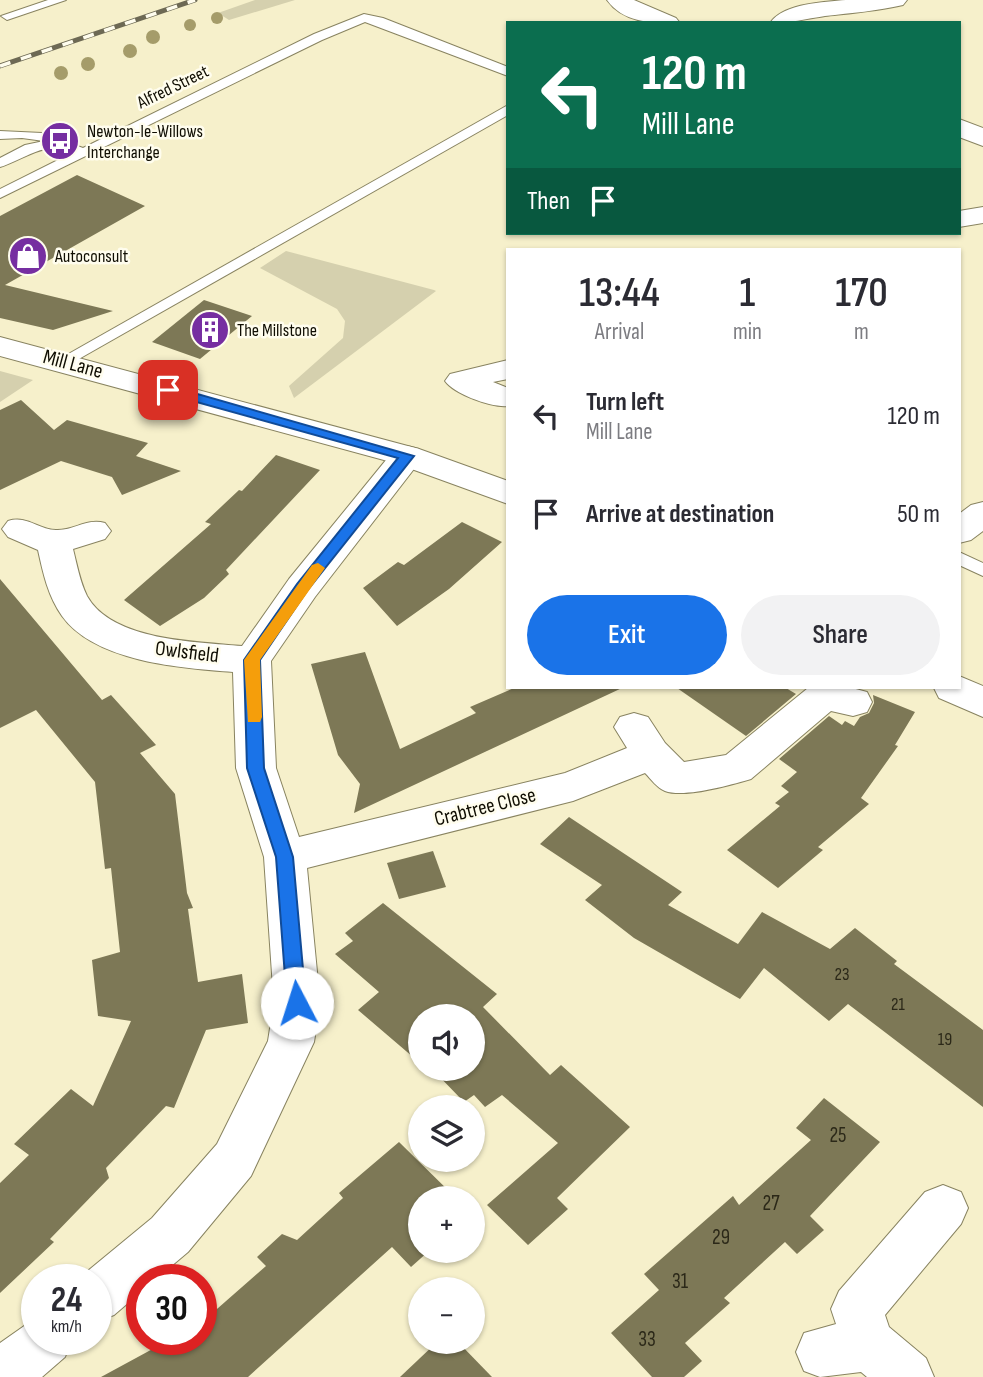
<!DOCTYPE html>
<html lang="en">
<head>
<meta charset="utf-8">
<style>
  body { margin:0; font-family:"Sofia Sans Condensed",sans-serif; background:#f2f2f3; color:#2b2b33; height:100vh; display:flex; flex-direction:column; font-size:26px; white-space:nowrap }
  * { box-sizing:border-box; margin:0 }
  p { font-size:23px; color:#7c7c81 }
  .icon { flex:none; width:38px; height:38px; fill:none; stroke:currentColor; stroke-width:2; stroke-linecap:round; stroke-linejoin:round }
  .map { position:relative; flex:1; overflow:hidden }
  .sheet { position:absolute; left:506px; top:248px; width:455px; height:441px; display:flex; flex-direction:column; background:#fff; border-radius:0px; box-shadow:0 2px 5px #0004 }
  .sheet>* { flex:none }
  .banner { position:absolute; left:506px; top:21px; width:455px; height:214px; border-radius:0px; box-shadow:0 2px 5px #0004; background:#0b6e4f; color:#fff; overflow:hidden }
  .tools { position:absolute; left:408px; top:1004px; display:grid; gap:14px }
  .tools a { display:grid; place-items:center; width:77px; height:77px; border-radius:50%; background:#fff; box-shadow:0 2px 5px #0004; font-size:35px }
  .speed { position:absolute; left:21px; top:1264px; display:flex; gap:14px; font-size:35px; font-weight:700; text-align:center }
  .speed>* { display:grid; place-content:center; width:91px; height:91px; border-radius:50%; background:#fff; box-shadow:0 2px 5px #0004; line-height:1 }
  .speed small { font-size:18px; font-weight:400 }
  .speed .limit { border:10px solid #d22; background:#fff; color:#111 }
  .pin { position:absolute; display:grid; place-items:center; width:60px; height:60px; color:#fff; margin:-30px; border-radius:14px; box-shadow:0 4px 10px #0006 }
  .me { position:absolute; width:77px; margin:-38px; rotate:355deg; stroke-linejoin:round; filter:drop-shadow(0 0 5px #0008) }
  .turn { display:flex; align-items:center; gap:24px; height:147px; padding:0 21px; font-size:32px }
  .turn .icon { width:91px; height:91px; stroke-width:2.5 }
  .turn b { display:block; font-size:49px; line-height:60px }
  .then { display:flex; align-items:center; height:66px; padding:0 21px; background:#0003; gap:14px; font-size:26px }
  .eta { display:flex; justify-content:space-evenly; align-items:center; height:119px; text-align:center }
  .eta b { font-size:42px; font-weight:600; line-height:49px }
  .cta { display:flex; gap:14px; margin-top:auto; padding:14px 21px }
  .cta a { flex:1; height:80px; border-radius:42px; background:#1a73e8; color:#fff; font-size:28px; font-weight:600; line-height:80px; text-align:center }
  .cta a+a { background:#f2f2f3; color:#2b2b33 }
  ul { padding:0; list-style:none }
  li { display:flex; align-items:center; gap:21px; height:98px; padding:0 21px }
  li div { flex:1 }
  li b { display:block; font-size:26px }
  li em { font-style:normal }
  .map>svg:first-child { display:block }
  .green { fill:#d5d0ae }
  .building { fill:#7d7856 }
  .lines { fill:none; stroke-linecap:round; stroke-linejoin:round }
  .service-casing { stroke:#888360; stroke-width:2 }
  .minor-casing { stroke:#888360; stroke-width:2 }
  .primary-casing { stroke:#888360; stroke-width:2 }
  .service { fill:#fff; fill-rule:evenodd }
  .minor { fill:#fff; fill-rule:evenodd }
  .primary { fill:#fff; fill-rule:evenodd }
  .rail-casing { stroke:#6d6954; stroke-width:5 }
  .rail { stroke:#fffdee; stroke-width:3.5; stroke-dasharray:11; stroke-linecap:butt }
  .tree { fill:#a59c6a }
  .route { fill:#1a73e8; stroke:#114b97; stroke-width:2 }
  .slow { fill:#f59e0b }
  .labels { text-anchor:middle; dominant-baseline:central; stroke-width:5; stroke-linejoin:round; paint-order:stroke }
  .far-street-label { font-size:18px; fill:#100e03; stroke:#fffdee }
  .far-poi-label { font-size:18px; fill:#100e03; stroke:#fffdee; text-anchor:start }
  .number-label { font-size:18px; fill:#2b2818 }
  .street-label { font-size:21px; fill:#100e03; stroke:#fffdee }
  .near-number-label { font-size:21px; fill:#2b2818 }
</style>
</head>
<body>
<div class="map">
<svg width="983" height="1377" viewBox="0 0 983 1377">
  <rect width="100%" height="100%" fill="#f6f0cb"/>
  <!-- green -->
  <g class="green">
    <path d="M255 0H295L229 20 218 13Z"/>
    <path d="M286 251 434 290 436 291 294 398 289 386 343 338 345 321 337 309 260 268Z"/>
    <path d="M0 371 33 380 0 402Z"/>
  </g>
  <!-- building -->
  <g class="building">
    <path d="M77 175 145 206 5 285 113 311 53 330 0 318V216Z"/>
    <path d="M204 300 252 316 200 359 152 342Z"/>
    <path d="M21 400 54 430 67 420 148 443 136 456 181 471 122 495 112 477 61 461 0 490V410Z"/>
    <path d="M276 455 320 470 226 570 229 574 204 598 160 626 124 600 211 524 205 522 239 490 242 491Z"/>
    <path d="M462 522 502 542 449 589 397 626 363 588 398 562 404 565Z"/>
    <path d="M0 579 102 700 111 695 156 745 140 753 175 794 187 893 193 908 188 909 198 982 242 974 248 1023 206 1030 174 1108 166 1106 106 1168 109 1178 50 1239 54 1242 0 1293V1183L29 1155 14 1144 71 1089 93 1106 131 1021 98 1016 92 960 120 952 111 868 105 869 95 782 36 710 0 728Z"/>
    <path d="M365 652 400 749 476 713 470 707 514 688H622L354 813 360 784 338 755 311 664Z"/>
    <path d="M677 688H786L796 694 746 736Z"/>
    <path d="M873 695 915 712 895 745 898 746 861 798 869 804 818 847 823 850 778 888 727 850 780 806 775 803 789 792 781 786 797 772 779 759 829 716 842 725 845 721 854 726 860 717 869 713 874 703Z"/>
    <path d="M569 817 682 892 668 905 738 944 762 912 830 949 855 928 897 961 894 964 983 1030V1107L848 1004 829 1021 764 968 740 999 634 938 585 900 602 885 540 844Z"/>
    <path d="M433 851 446 887 399 899 387 863Z"/>
    <path d="M383 903 497 994 483 1007 550 1075 561 1065 630 1127 557 1198 568 1209 528 1245 487 1205 558 1143 502 1095 485 1107 474 1095 464 1102 432 1069H472V1017H420V1063L358 1010 379 992 335 954 353 941 345 933Z"/>
    <path d="M824 1098 880 1142 810 1216 824 1230 797 1254 785 1242 724 1298 730 1303 685 1343 702 1361 684 1377H652L611 1333 659 1290 644 1274 733 1196 739 1205 811 1140 796 1128Z"/>
    <path d="M399 1142 457 1199H420V1251H429L411 1267 392 1247 248 1377H101L171 1339H201V1323L266 1266 257 1257 282 1234 297 1240 343 1198 339 1193Z"/>
    <path d="M437 1342H458L492 1377H400Z"/>
  </g>
  <g class="lines">
    <defs>
      <g id="service">
        <path d="M48 0H66L7 20 1 16Z"/>
        <path d="M364 14 383 18 508 67V76L365 22 322 40 0 198V189L72 153C45 139 26 159 0 167V158L25 145 44 141 22 138 0 139V131L42 133 83 148 314 34Z"/>
        <path d="M508 105V115L70 364 64 366 56 361Z"/>
        <path d="M959 552 983 563V576L959 565Z"/>
      </g>
      <g id="minor">
        <path d="M607 0H634L676 18 680 23C654 23 624 24 607 0Z"/>
        <path d="M846 0H907L903 5C877 11 852 13 825 16 806 19 790 23 770 23 784 3 824 2 846 0Z"/>
        <path d="M959 119 983 128V146L959 137Z"/>
        <path d="M983 207V223L959 227V211Z"/>
        <path d="M508 360V379L493 382 508 388V406C492 408 454 394 445 381L450 374Z"/>
        <path d="M407 446 419 449 424 456 315 597 271 661 276 768 299 837 565 773 627 748 614 727 620 717 634 713 648 717 665 743 684 762 726 755 808 688H852L867 692 872 702 867 712 853 716 831 711 751 779C731 785 684 798 665 791 657 788 651 779 645 773L573 801 307 868 320 1003 314 1042 251 1176 188 1252 156 1279H142V1291L114 1315 96 1322V1279H78L152 1218 217 1144 268 1041 274 1003 264 857 236 768 233 672C181 668 95 662 62 616 48 596 43 573 38 550L8 537 2 529 8 521C28 515 38 530 56 530 74 531 86 518 105 523L111 531 105 539 73 549C77 565 80 582 87 596 112 641 197 642 242 646L289 579 395 449Z"/>
        <path d="M983 502V531L971 540 959 543V514L971 505Z"/>
        <path d="M943 1185 961 1192 968 1208 961 1224 885 1315 889 1327 926 1358 934 1377H867L861 1372 820 1377 804 1371 796 1352 804 1333 836 1324 831 1309 839 1291 925 1192Z"/>
        <path d="M37 1317V1339H72L65 1357 42 1377H0V1343Z"/>
      </g>
      <g id="primary">
        <path d="M0 337 419 449 508 481V504L395 463 0 356Z"/>
        <path d="M959 676 983 686V717L939 698 934 688H959Z"/>
      </g>
    </defs>
    <!-- service casing -->
    <use href="#service" class="service-casing"/>
    <!-- minor casing -->
    <use href="#minor" class="minor-casing"/>
    <!-- primary casing -->
    <use href="#primary" class="primary-casing"/>
    <!-- service -->
    <use href="#service" class="service"/>
    <!-- minor -->
    <use href="#minor" class="minor"/>
    <!-- primary -->
    <use href="#primary" class="primary"/>
    <defs>
      <path id="rail" d="M0 66 195 0"/>
    </defs>
    <!-- rail casing -->
    <use href="#rail" class="rail-casing"/>
    <!-- rail -->
    <use href="#rail" class="rail"/>
  </g>
  <!-- trees -->
  <g class="tree">
    <circle cx="217" cy="18" r="6"/>
    <circle cx="190" cy="25" r="6"/>
    <circle cx="153" cy="37" r="7"/>
    <circle cx="130" cy="51" r="7"/>
    <circle cx="88" cy="64" r="7"/>
    <circle cx="61" cy="73" r="7"/>
  </g>
  <!-- route -->
  <path class="route" d="M164 387H173L414 456 307 591 260 660 264 768 293 857 306 1003 303 1008H290L287 1003 276 857 247 768 244 660 297 584 398 458 164 393Z"/>
  <!-- slow -->
  <path class="slow" d="M318 563 325 568 260 660 262 717 260 722H248L244 660 312 565Z"/>
  <!-- icons -->
  <defs>
    <symbol id="bus-disc" viewBox="-11 -11 22 22"><circle r="9.5" fill="#762ea1" stroke="#fffdee"/><path d="M-5-6H5V4H4V6H2V4H-2V6H-4V4H-5ZM-3.5-4V0h7V-4ZM-3.5 1.2v1.5H-2V1.2ZM2 1.2v1.5H3.5V1.2Z" fill="#fff"/></symbol>
    <symbol id="shop-disc" viewBox="-11 -11 22 22"><circle r="9.5" fill="#762ea1" stroke="#fffdee"/><path d="M-5-2.5h2.3a2.7 3.5 0 0 1 5.4 0H5L5.5 6h-11ZM-1.5-2.5h3a1.5 2.3 0 0 0-3 0Z" fill="#fff"/></symbol>
    <symbol id="building-disc" viewBox="-11 -11 22 22"><circle r="9.5" fill="#762ea1" stroke="#fffdee"/><path d="M-4-6H4V6H1V3H-1V6H-4ZM-2.5-4.3h1.7v1.8h-1.7ZM.8-4.3h1.7v1.8H.8ZM-2.5-1h1.7V.8h-1.7ZM.8-1h1.7V.8H.8Z" fill="#fff"/></symbol>
  </defs>
  <g fill-rule="evenodd">
    <use href="#bus-disc" x="38" y="119" width="44" height="44"/>
    <use href="#shop-disc" x="6" y="234" width="44" height="44"/>
    <use href="#building-disc" x="188" y="308" width="44" height="44"/>
  </g>
  <g class="labels">
    <!-- far-street labels -->
    <g class="far-street-label">
      <text transform="translate(173 87) rotate(-26)">Alfred Street</text>
    </g>
    <!-- far-poi labels -->
    <g class="far-poi-label">
      <text x="87" y="131">Newton-le-Willows<tspan x="87" dy="21">Interchange</tspan></text>
      <text x="55" y="256">Autoconsult</text>
      <text x="237" y="330">The Millstone</text>
    </g>
    <!-- number labels -->
    <g class="number-label">
      <text x="842" y="974">23</text>
      <text x="898" y="1004">21</text>
      <text x="945" y="1039">19</text>
    </g>
    <!-- street labels -->
    <g class="street-label">
      <text transform="translate(73 364) rotate(15)">Mill Lane</text>
      <text transform="translate(187 652) rotate(7)">Owlsfield</text>
      <text transform="translate(485 807) rotate(-14)">Crabtree Close</text>
    </g>
    <!-- near-number labels -->
    <g class="near-number-label">
      <text x="838" y="1135">25</text>
      <text x="771" y="1203">27</text>
      <text x="721" y="1237">29</text>
      <text x="680" y="1281">31</text>
      <text x="647" y="1339">33</text>
    </g>
  </g>
</svg>
<div class="tools">
<a><svg class="icon" aria-label="sound" viewBox="0 0 24 24"><path d="M4 9h4l5-4v14l-5-4H4zM17 9q2 3 0 6"/></svg></a>
<a><svg class="icon" aria-label="layers" viewBox="0 0 24 24"><path d="M12 4l9 5-9 5-9-5zM3 14l9 5 9-5"/></svg></a>
<a>+</a>
<a>−</a>
</div>
<div class="speed"><div>24<small>km/h</small></div><div class="limit">30</div></div>
<div class="pin" style="left:168px;top:390px;background:#d93025"><svg class="icon" aria-label="arrive" viewBox="0 0 24 24"><path d="M6 21V4h12l-3 4 3 4H6"/></svg></div>
<svg class="me" style="left:297px;top:1003px" viewBox="-20 -20 40 40"><circle r="19" fill="#fff"/><path d="M0-13L10 11 0 6-10 11z" fill="#1a73e8"/></svg>
<div class="banner">
<div class="turn"><svg class="icon" aria-label="left" viewBox="0 0 24 24"><path d="M17 20v-9H6M10 6l-5 5 5 5"/></svg><div><b>120 m</b>Mill Lane</div></div>
<div class="then">Then<svg class="icon" aria-label="arrive" viewBox="0 0 24 24"><path d="M6 21V4h12l-3 4 3 4H6"/></svg></div>
</div>
<section class="sheet">
<div class="eta">
<div><b>13:44</b><p>Arrival</p></div>
<div><b>1</b><p>min</p></div>
<div><b>170</b><p>m</p></div>
</div>
<ul>
<li><svg class="icon" aria-label="left" viewBox="0 0 24 24"><path d="M17 20v-9H6M10 6l-5 5 5 5"/></svg><div><b>Turn left</b><p>Mill Lane</p></div><em>120 m</em></li>
<li><svg class="icon" aria-label="arrive" viewBox="0 0 24 24"><path d="M6 21V4h12l-3 4 3 4H6"/></svg><div><b>Arrive at destination</b></div><em>50 m</em></li>
</ul>
<div class="cta"><a>Exit</a><a>Share</a></div>
</section>
</div>
</body>
</html>
